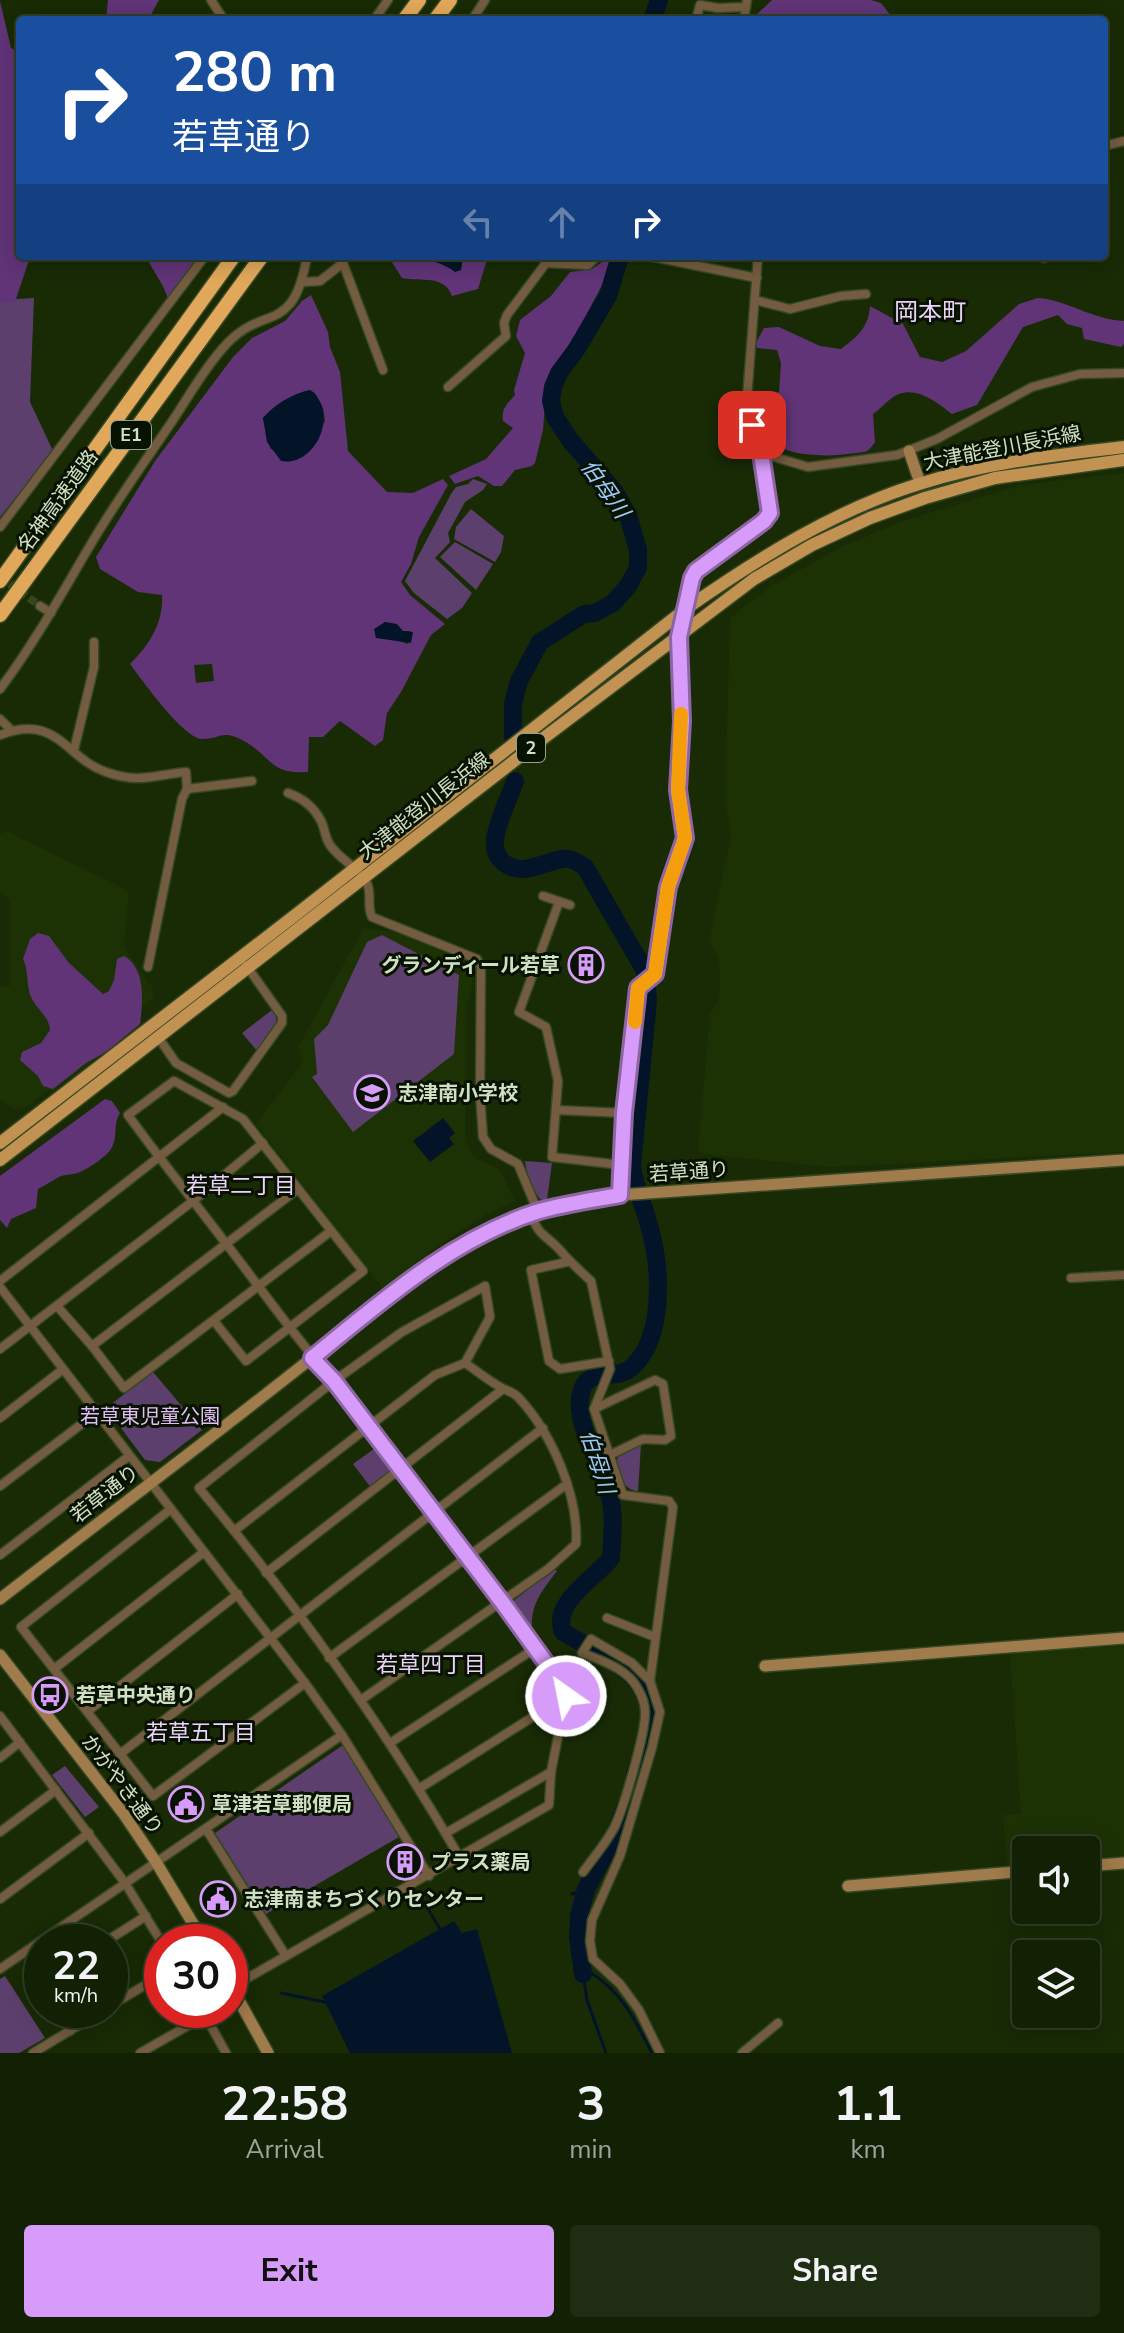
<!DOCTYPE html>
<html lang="en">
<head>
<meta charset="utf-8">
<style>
  body { margin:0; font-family:"Nunito Sans","Noto Sans JP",sans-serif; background:#1f2d13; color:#f1f3f6; height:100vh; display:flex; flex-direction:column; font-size:30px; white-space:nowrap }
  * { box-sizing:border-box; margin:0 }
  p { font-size:26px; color:#9ca39a }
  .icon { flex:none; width:44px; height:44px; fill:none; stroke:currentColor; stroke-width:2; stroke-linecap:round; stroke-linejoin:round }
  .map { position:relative; height:2053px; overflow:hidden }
  .side { display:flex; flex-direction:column; background:#122004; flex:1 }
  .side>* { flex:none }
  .hud { position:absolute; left:16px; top:16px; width:1092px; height:244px; border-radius:8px; box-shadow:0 4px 20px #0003,0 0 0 2px #313e26; background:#1a4fa0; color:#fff; overflow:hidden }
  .fabs { position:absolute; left:1012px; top:1836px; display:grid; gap:16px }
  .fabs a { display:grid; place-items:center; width:88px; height:88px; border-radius:8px; background:#122004; box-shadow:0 4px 20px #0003,0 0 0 2px #313e26; font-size:40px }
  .speed { position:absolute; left:24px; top:1924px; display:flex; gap:16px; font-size:40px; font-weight:700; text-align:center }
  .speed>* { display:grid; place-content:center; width:104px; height:104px; border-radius:50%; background:#122004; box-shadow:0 4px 20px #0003,0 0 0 2px #313e26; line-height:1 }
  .speed small { font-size:20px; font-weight:400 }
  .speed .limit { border:12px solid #d22; background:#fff; color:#111 }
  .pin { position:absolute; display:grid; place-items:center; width:68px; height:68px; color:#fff; margin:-34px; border-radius:16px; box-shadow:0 4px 12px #0006 }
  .me { position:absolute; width:88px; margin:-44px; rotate:327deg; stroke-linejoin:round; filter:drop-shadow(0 0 6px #0008) }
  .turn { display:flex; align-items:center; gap:28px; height:168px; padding:0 24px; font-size:36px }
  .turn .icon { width:104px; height:104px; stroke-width:2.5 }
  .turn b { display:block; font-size:56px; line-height:68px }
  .lanes { display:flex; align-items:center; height:76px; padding:0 24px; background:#0003; justify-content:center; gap:40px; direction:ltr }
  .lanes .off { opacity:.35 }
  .eta { display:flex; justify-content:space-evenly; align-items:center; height:136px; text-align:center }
  .eta b { font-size:48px; font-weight:700; line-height:56px }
  .action { display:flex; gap:16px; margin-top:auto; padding:16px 24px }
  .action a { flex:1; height:92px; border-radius:8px; background:#d79bf9; color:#111; font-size:32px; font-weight:700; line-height:92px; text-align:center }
  .action a+a { background:#1f2d13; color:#f1f3f6 }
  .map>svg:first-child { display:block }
  .built { fill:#1c3205 }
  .green { fill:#5d3f6e }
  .forest { fill:#603477; fill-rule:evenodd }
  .water { fill:#041428 }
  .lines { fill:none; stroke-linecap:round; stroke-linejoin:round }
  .stream { stroke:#041428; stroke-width:3 }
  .river { stroke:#041428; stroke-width:18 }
  .street-tunnel { stroke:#344622; stroke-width:8; stroke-dasharray:8 4; stroke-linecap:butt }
  .street-casing { stroke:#354824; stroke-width:11 }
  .secondary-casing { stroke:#354824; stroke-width:14 }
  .primary-casing { stroke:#354824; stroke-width:15 }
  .highway-casing { stroke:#354824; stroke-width:17 }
  .street { stroke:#735c3f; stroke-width:8 }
  .secondary { stroke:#a07b4b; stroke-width:11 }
  .primary { stroke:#c29253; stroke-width:12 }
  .highway { stroke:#e1a75a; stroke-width:14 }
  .route-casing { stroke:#8c65a2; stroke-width:20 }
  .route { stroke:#d79bf9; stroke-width:14 }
  .slow { stroke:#f59e0b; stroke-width:14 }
  .labels { text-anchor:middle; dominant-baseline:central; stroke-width:6; stroke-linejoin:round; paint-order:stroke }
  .shield { fill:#071201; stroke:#94a28a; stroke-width:2 }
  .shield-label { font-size:18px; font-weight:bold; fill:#d0e0c5 }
  .street-label { font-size:20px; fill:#d0e0c5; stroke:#071201 }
  .poi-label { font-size:20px; font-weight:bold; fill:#d0e0c5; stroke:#071201; text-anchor:start }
  .park-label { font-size:20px; fill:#e3bff9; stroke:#071201 }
  .water-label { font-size:22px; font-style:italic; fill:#9bc8fc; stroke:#071201 }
  .neighbourhood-label { font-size:22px; fill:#ebd3fb; stroke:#071201 }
  .quarter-label { font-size:24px; fill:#ebd3fb; stroke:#071201 }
</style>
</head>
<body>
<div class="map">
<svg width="1124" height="2053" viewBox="0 0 1124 2053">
  <rect width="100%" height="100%" fill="#182b05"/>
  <!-- built -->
  <g class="built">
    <path d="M1124 473V1152L831 1167 704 1154 698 1150 710 1014 719 1000 720 972 718 958 709 940 731 837 725 797 730 618 770 587 839 548 900 522 1021 485Z"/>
    <path d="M6 831 129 891 124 947 149 984 152 985 154 997 142 1008 140 1025 53 1091 48 1090 26 1108 14 1109 2 1100 0 1101V986H10V899L0 893V834Z"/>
    <path d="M363 929 394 931 464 961 470 966 473 977 466 1009 465 1140 474 1158 494 1166 502 1174 515 1201 489 1213 442 1243 383 1289 256 1124 303 1062 298 1047Z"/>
    <path d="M1124 1645V1857L1086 1860V1850H1026V1864L1007 1865 1003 1815 1021 1814 1010 1653Z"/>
  </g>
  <!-- green -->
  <g class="green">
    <path d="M34 298 30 402 53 451 0 517V300Z"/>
    <path d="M473 479 487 484 483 490 465 502 448 533 450 542 435 558 472 593 462 608 447 619 414 593 405 581 451 494 456 487 468 484Z"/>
    <path d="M471 509 504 536 501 552 495 562 454 539 456 527Z"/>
    <path d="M455 542 493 564 476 590 440 557Z"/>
    <path d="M382 935 459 975 454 1054 353 1132 312 1077 317 1074 314 1039 328 1025 367 942Z"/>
    <path d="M272 1010C284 1026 269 1038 258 1052L242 1033Z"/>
    <path d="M525 1161 552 1163 547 1200 542 1201C533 1192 526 1173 525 1161Z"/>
    <path d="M153 1372 202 1430 160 1462 145 1460 106 1408Z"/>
    <path d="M381 1444 398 1468 372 1489 353 1464Z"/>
    <path d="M641 1445 638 1491C623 1490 621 1476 616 1463L619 1455Z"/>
    <path d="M554 1569 557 1571C541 1592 528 1607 533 1635L531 1636 511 1608 512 1602Z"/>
    <path d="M343 1745 399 1837 266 1914 215 1833Z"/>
    <path d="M65 1766 99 1807 85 1817 52 1775Z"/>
    <path d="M5 1976 45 2038 19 2053H0V1979Z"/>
  </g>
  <!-- forest -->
  <g class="forest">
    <path d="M108 0H159L148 20H106Z"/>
    <path d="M772 0H871L881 3 894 20H755V16Z"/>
    <path d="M0 1 11 48 20 53V256H35L28 263 15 302 0 303Z"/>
    <path d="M146 256H198L168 299C163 282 153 272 146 256Z"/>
    <path d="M388 256H413L419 262 429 260 461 270 463 256H488L478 289 452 296C444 274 421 282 402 278Z"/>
    <path d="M611 256V268L546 391 543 430 535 463 532 466 515 470 502 486H494L478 476 455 484 449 476 486 459 513 428 503 421C501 409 507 404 515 395L514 390 525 353 516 336 520 320 551 296 570 272 592 269Z"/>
    <path d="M311 295 328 332 330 347 340 372 348 451 387 492 413 493 443 479 448 485 419 537 411 564 401 582 410 595 445 624 431 635 401 692 387 713 383 740 375 746 340 721 323 737H309L308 772C270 775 271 756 244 741 221 729 222 739 202 739 183 738 142 680 130 664 149 646 164 622 162 595L138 592 100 569 96 557 155 461 233 357 252 338 285 321 302 301ZM310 390 315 393 323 408 325 421 306 454 288 462 270 448 263 418C276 404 291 395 310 390ZM384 622 397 625 402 631H410L408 644 392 639ZM212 664 214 681 196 683 194 665Z"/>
    <path d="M1038 298C1067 300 1094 320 1124 321V344L1121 347 1084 339 1082 328 1067 324 1058 315 1023 327 977 405 952 414C938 403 918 387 899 394 890 397 881 409 873 414L875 442C875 443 868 451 867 451 862 453 853 453 848 454 810 459 738 453 761 397L779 392 781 363 777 350 757 348 756 343 764 328 779 327 820 346 841 349C857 337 869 327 870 306L903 324 920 357 942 362 966 351 1019 304Z"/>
    <path d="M38 933 49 936 69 963 103 994 109 991 114 980 117 959 124 956C146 968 143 1002 140 1024L106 1052 86 1063 53 1089 43 1086 38 1076 20 1060 22 1052 41 1043 50 1030C49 1016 37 1010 31 997 26 985 29 971 23 959L30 939Z"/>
    <path d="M105 1099 112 1101 120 1113C112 1127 119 1135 111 1149 107 1156 88 1169 80 1172 74 1175 67 1174 61 1176 53 1180 46 1185 38 1189L36 1208 11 1219 7 1228 0 1220V1176Z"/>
  </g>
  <!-- water -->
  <g class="water">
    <path d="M413 256H463L461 270 455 272C445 265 431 258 419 262Z"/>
    <path d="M310 390C340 412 316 467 281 461L267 442 263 418C275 404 292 394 310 390Z"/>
    <path d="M385 622 397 624 403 631 413 632 411 643 376 638 374 629Z"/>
    <path d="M443 1118 455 1133 449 1138 454 1144 430 1162 413 1141Z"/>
    <path d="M454 1921 462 1933 477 1929 512 2053H350L322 1996Z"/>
  </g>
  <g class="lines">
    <!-- stream -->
    <g class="stream">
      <path d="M572 1894 586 1889"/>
      <path d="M420 1896 440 1929"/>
      <path d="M281 1993 325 2002"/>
      <path d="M606 2053 587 2000 583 1974 591 1973C622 1992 636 2022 652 2053"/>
    </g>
    <!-- river -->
    <g class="river">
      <path d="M652 20 659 0"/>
      <path d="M513 737V703L519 681 540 642 584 614 595 613 613 603 628 586 638 568V550L628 515 615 492 570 440 555 417 551 401 553 387 559 373 576 350 608 296 620 256"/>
      <path d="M515 781C509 799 497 821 495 840 494 849 496 856 503 862 521 878 543 862 562 859 572 858 577 862 585 867L645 971 648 1001 632 1165C634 1188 645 1207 650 1229 661 1268 665 1339 631 1368 613 1383 584 1363 580 1399 577 1432 604 1465 610 1497 615 1516 612 1539 611 1558 596 1578 551 1602 563 1632 604 1657 659 1674 648 1733 646 1747 639 1761 635 1775"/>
      <path d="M583 1974 578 1937 579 1915 586 1889 616 1834 625 1807"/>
    </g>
    <!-- street-tunnel -->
    <path class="street-tunnel" d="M0 577 40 606"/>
    <defs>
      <g id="street">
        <path d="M211 0 224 20"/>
        <path d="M374 20 388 0"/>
        <path d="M472 20 485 0"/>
        <path d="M696 20 700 5 718 8 746 7"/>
        <path d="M744 20 747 0"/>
        <path d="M1104 146 1124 141"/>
        <path d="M345 256 343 263 383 370"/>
        <path d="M649 256 757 278"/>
        <path d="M1039 256 1044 258 1045 256"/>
        <path d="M303 282 320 281 343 263"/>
        <path d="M755 300 790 309 841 296 866 294"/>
        <path d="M448 387 506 336 504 323 507 315 546 263 588 265 597 256"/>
        <path d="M761 453 808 467 897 455 937 439 1032 387 1080 374 1124 373"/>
        <path d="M0 527 205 256"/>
        <path d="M40 606 51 613"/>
        <path d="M0 689C37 640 65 587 97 534 120 496 146 460 171 423 188 398 203 370 223 348 263 301 293 339 307 256"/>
        <path d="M0 719 12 731"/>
        <path d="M0 735C58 713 65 758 106 772 140 784 153 775 186 772L187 789 182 799 148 967"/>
        <path d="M74 750 94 667V642"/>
        <path d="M187 789 252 781"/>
        <path d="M288 793C302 798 314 807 321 821 325 829 325 838 330 845 339 859 359 868 366 881 373 893 366 905 372 917L477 959 481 967 480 1095 483 1137 491 1149 518 1164 538 1212"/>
        <path d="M543 896 570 905"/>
        <path d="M559 902 519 1012 546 1027 558 1081 552 1157 621 1165"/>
        <path d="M158 1037 176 1063 229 1093 233 1091 282 1023V1016L246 965"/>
        <path d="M556 1110 624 1113"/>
        <path d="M620 1195 624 1113 638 988 655 974 668 887 685 838 678 790 682 721 679 637 692 578 696 571 764 521 770 513 761 453 747 398 758 256"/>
        <path d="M531 1214C539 1237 545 1234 559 1249 569 1261 579 1270 591 1281L610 1369 594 1409 623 1495 669 1501 673 1507 650 1681"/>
        <path d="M567 1262 531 1270 549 1361 560 1369 609 1361"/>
        <path d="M1071 1278 1124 1275"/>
        <path d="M0 1281 223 1107"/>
        <path d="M0 1287 305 1683 342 1735 429 1876"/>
        <path d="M57 1306 92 1346 124 1388 331 1231"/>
        <path d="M214 1321 246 1361 363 1271 243 1119 174 1081 128 1115C159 1158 192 1199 224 1241 261 1288 294 1337 334 1381L502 1602 565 1689 566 1696 551 1772 549 1805 232 1987"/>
        <path d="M92 1346 298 1189"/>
        <path d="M0 1349 193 1201 263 1143"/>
        <path d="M594 1409 655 1380 663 1384 671 1436 665 1440 643 1439 608 1456"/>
        <path d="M0 1418 62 1370"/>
        <path d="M0 1486 96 1413"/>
        <path d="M171 1509 21 1627 153 1796 305 1683"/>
        <path d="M234 1531 435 1375 465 1363 490 1317 485 1286 402 1332 334 1381 199 1488C295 1603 385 1728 460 1858"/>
        <path d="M0 1555 129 1456"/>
        <path d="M266 1573 503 1389"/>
        <path d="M607 1618 655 1637"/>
        <path d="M329 1658 567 1484"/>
        <path d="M54 1669 204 1552"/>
        <path d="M361 1700 548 1569 576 1544C579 1495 551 1432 518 1397 513 1392 508 1391 502 1388 489 1381 477 1371 465 1363"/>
        <path d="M88 1711 238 1594"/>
        <path d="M0 1716 125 1883 162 1943"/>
        <path d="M390 1743 534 1649"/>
        <path d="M120 1754 543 1428"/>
        <path d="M0 1758 20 1742"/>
        <path d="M420 1788 566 1696"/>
        <path d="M206 1829 286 1956"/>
        <path d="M0 1832 56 1790"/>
        <path d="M446 1833 551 1772"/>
        <path d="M583 1872C594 1857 607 1842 615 1826 624 1806 646 1732 645 1712 645 1704 642 1696 638 1689 627 1668 602 1661 582 1653L591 1639 632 1663 650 1681 660 1712 652 1748 620 1856 592 1920 590 1941 593 1959 620 1984 639 2010 660 2053"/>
        <path d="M0 1899 89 1833"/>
        <path d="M105 1942 146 1916"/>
        <path d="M0 1969 342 1735"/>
        <path d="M42 1983V1986"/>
        <path d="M110 2006 162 1975"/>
        <path d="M57 2010 70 2031"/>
        <path d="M202 2010 226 2053"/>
        <path d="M33 2053 104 2010"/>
        <path d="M140 2053 205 2016"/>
        <path d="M742 2053 778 2023"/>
      </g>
      <g id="secondary">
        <path d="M909 451 920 483"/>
        <path d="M0 1599C104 1518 210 1439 313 1357 365 1316 416 1269 475 1238 521 1214 570 1205 620 1195L1124 1160"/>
        <path d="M0 1655 123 1813 156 1862 204 1942"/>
        <path d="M765 1666 1124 1638"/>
        <path d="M1086 1866 1124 1863"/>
        <path d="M848 1886 1026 1871"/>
        <path d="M230 1984 268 2053"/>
      </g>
      <g id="primary">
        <path d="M0 1143 298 913 687 608C759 558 835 510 919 484 985 463 1055 455 1124 447"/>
        <path d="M0 1160 545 737 754 579 812 545 870 518 925 498 995 478 1124 460"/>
      </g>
      <g id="highway">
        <path d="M404 20 419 0"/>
        <path d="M435 20 450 0"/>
        <path d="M0 581 234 256"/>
        <path d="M0 615 262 256"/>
      </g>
    </defs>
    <!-- street casing -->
    <use href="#street" class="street-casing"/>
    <!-- secondary casing -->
    <use href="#secondary" class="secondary-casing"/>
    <!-- primary casing -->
    <use href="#primary" class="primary-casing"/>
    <!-- highway casing -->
    <use href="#highway" class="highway-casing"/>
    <!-- street -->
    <use href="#street" class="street"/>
    <!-- secondary -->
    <use href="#secondary" class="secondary"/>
    <!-- primary -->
    <use href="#primary" class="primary"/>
    <!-- highway -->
    <use href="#highway" class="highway"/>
  </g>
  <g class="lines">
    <defs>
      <path id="route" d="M566 1696 565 1689 502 1602 334 1381 312 1358C381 1302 450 1240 536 1212 563 1204 593 1200 620 1195L624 1113 638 988 655 974 668 887 685 838 678 790 682 721 679 637 692 578 696 571 764 521 770 513 761 453 752 425"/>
    </defs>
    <!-- route casing -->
    <use href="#route" class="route-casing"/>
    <!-- route -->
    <use href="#route" class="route"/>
    <!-- slow -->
    <path class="slow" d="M635 1022 638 988 655 974 668 887 685 838 678 790 681 714"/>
  </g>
  <!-- icons -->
  <defs>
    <symbol id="building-ring" viewBox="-11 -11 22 22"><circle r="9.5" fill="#071201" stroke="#d79bf9" stroke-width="1.5"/><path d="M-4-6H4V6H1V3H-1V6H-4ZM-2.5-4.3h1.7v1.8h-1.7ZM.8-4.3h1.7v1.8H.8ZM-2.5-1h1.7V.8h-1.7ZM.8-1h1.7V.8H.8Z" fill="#d79bf9"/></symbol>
    <symbol id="school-ring" viewBox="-11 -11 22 22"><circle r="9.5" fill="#071201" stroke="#d79bf9" stroke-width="1.5"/><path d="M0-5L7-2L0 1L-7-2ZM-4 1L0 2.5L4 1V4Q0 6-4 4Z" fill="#d79bf9"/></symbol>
    <symbol id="bus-ring" viewBox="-11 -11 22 22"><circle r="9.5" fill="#071201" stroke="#d79bf9" stroke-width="1.5"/><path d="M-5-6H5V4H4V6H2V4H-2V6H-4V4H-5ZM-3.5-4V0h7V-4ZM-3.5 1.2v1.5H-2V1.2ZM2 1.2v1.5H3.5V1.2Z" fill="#d79bf9"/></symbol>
    <symbol id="civic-ring" viewBox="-11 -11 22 22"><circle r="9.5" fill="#071201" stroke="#d79bf9" stroke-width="1.5"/><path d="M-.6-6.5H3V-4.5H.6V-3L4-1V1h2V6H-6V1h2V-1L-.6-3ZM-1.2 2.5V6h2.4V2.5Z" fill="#d79bf9"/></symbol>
  </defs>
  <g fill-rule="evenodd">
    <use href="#building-ring" x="566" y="945" width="40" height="40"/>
    <use href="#school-ring" x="352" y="1073" width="40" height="40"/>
    <use href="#bus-ring" x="30" y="1675" width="40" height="40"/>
    <use href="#civic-ring" x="166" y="1784" width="40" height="40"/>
    <use href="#building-ring" x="385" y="1842" width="40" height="40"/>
    <use href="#civic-ring" x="198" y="1879" width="40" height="40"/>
  </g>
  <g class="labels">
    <!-- shield labels -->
    <g class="shield">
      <rect x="111" y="421" width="40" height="28" rx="6"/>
      <rect x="517" y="734" width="28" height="28" rx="6"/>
    </g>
    <g class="shield-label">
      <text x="131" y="435">E1</text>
      <text x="531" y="748">2</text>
    </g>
    <!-- street labels -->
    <g class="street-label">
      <text transform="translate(1002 448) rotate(-11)">大津能登川長浜線</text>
      <text transform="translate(58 501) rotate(-54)">名神高速道路</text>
      <text transform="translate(424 806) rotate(-38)">大津能登川長浜線</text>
      <text transform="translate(689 1172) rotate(-4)">若草通り</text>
      <text transform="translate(105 1494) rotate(-38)">若草通り</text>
      <text transform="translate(122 1785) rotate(53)">かがやき通り</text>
    </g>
    <!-- poi labels -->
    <g class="poi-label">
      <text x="560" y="965" text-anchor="end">グランディール若草</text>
      <text x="398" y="1093">志津南小学校</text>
      <text x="76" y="1695">若草中央通り</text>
      <text x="212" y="1804">草津若草郵便局</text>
      <text x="431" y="1862">プラス薬局</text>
      <text x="244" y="1899">志津南まちづくりセンター</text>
    </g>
    <!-- park labels -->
    <g class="park-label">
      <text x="150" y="1416">若草東児童公園</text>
    </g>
    <!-- water labels -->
    <g class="water-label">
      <text transform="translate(605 489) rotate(55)">伯母川</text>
      <text transform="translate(597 1462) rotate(72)">伯母川</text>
    </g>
    <!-- neighbourhood labels -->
    <g class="neighbourhood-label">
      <text x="241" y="1186">若草二丁目</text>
      <text x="431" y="1665">若草四丁目</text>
      <text x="201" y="1733">若草五丁目</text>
    </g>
    <!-- quarter labels -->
    <g class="quarter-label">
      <text x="930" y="312">岡本町</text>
    </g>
  </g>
</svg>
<div class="fabs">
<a><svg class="icon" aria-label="sound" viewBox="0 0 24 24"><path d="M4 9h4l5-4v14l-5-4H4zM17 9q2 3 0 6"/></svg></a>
<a><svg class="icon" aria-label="layers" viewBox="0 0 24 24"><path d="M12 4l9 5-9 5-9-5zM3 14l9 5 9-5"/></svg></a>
</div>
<div class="speed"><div>22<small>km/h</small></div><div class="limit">30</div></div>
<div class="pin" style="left:752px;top:425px;background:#d93025"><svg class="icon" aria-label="arrive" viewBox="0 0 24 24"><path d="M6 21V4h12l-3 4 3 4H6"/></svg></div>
<svg class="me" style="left:566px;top:1696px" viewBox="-20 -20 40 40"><circle r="17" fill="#d79bf9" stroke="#fff" stroke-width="3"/><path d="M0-11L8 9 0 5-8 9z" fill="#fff"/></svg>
<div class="hud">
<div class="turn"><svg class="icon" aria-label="right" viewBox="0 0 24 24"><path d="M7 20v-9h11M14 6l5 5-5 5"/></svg><div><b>280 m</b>若草通り</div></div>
<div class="lanes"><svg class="icon off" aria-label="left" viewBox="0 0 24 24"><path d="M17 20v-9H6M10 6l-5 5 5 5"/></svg><svg class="icon off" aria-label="ahead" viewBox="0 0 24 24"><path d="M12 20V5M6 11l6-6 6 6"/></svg><svg class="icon" aria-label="right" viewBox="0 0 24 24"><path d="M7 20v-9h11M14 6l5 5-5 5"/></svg></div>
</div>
</div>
<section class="side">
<div class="eta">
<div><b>22:58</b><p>Arrival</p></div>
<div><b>3</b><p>min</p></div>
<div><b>1.1</b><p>km</p></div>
</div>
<div class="action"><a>Exit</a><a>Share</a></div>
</section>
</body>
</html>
